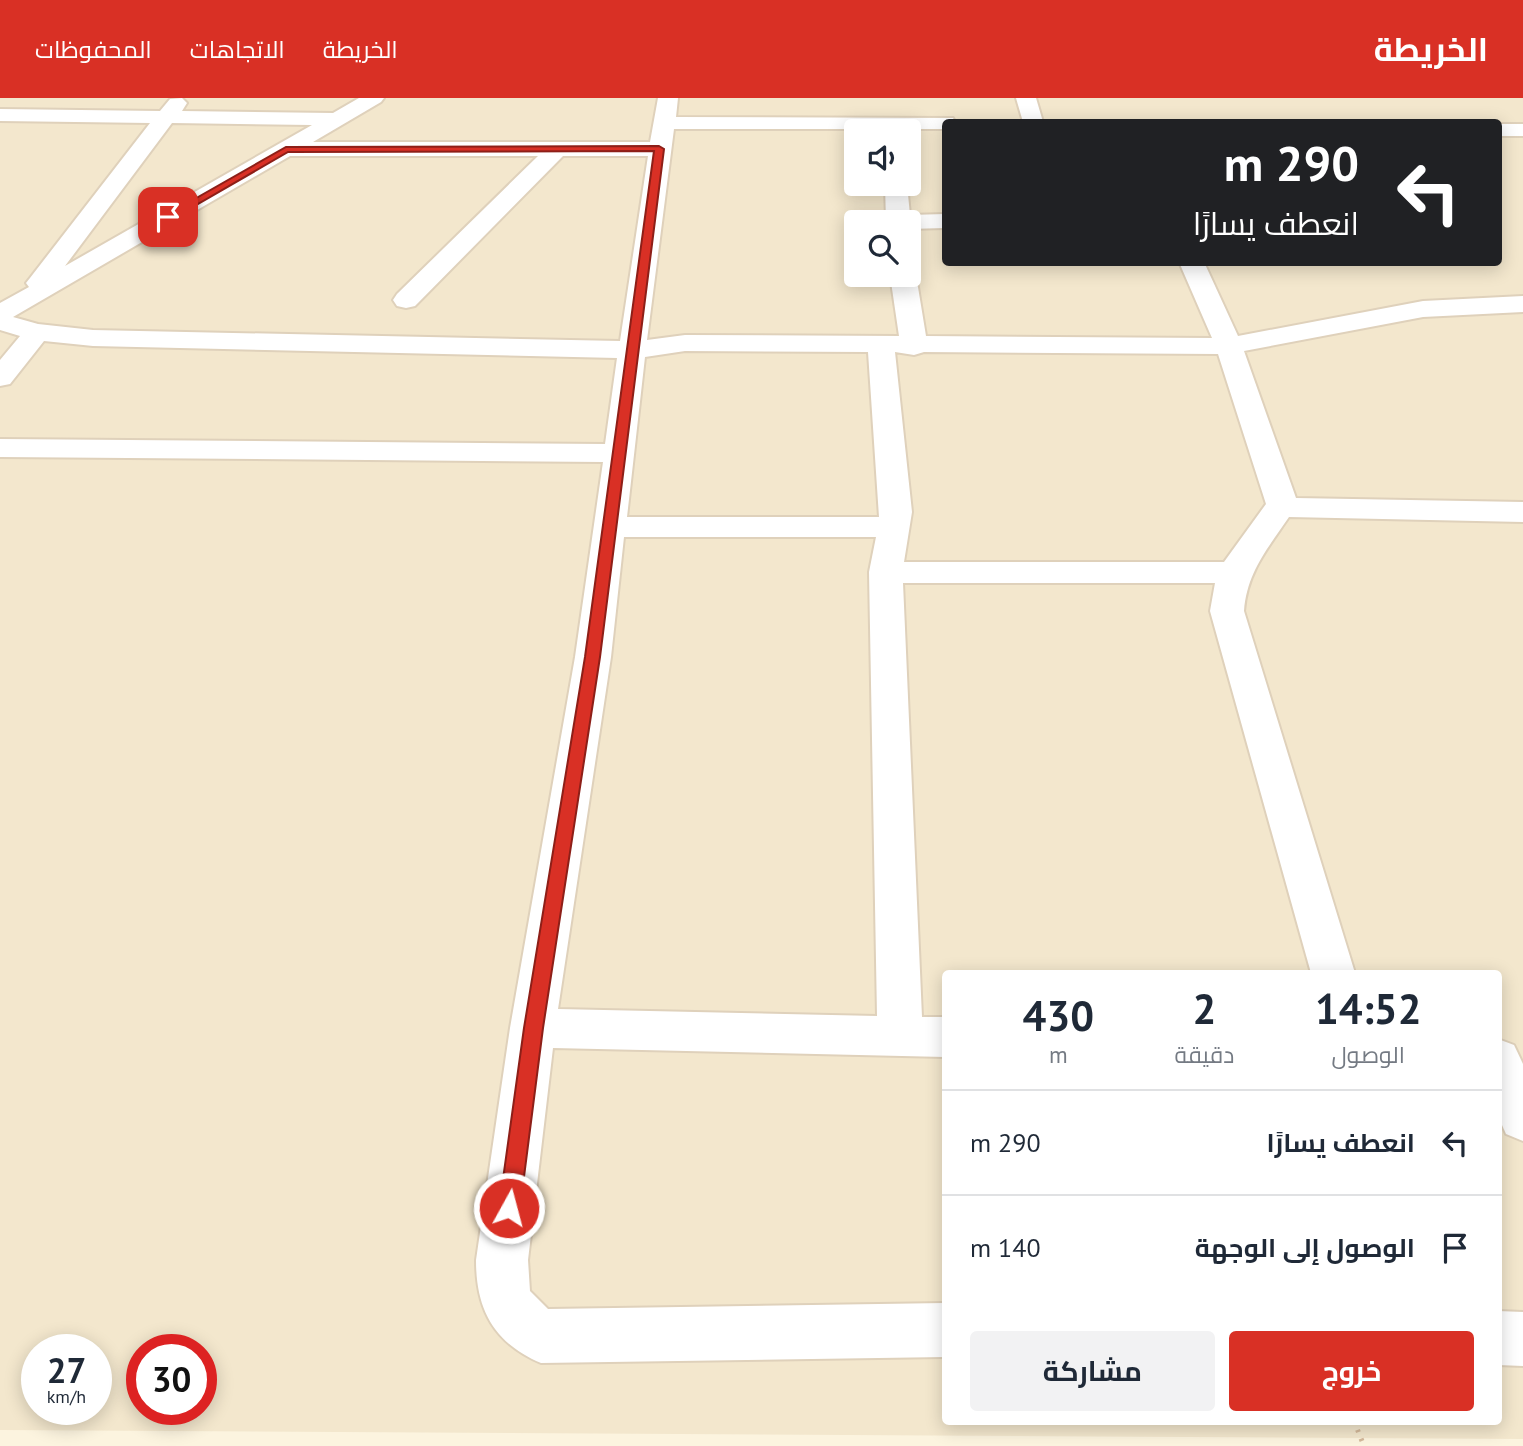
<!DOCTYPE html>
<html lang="ar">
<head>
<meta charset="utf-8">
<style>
  body { margin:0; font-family:"PT Sans",Cairo,sans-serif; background:#f2f2f3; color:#1f2937; direction:rtl; height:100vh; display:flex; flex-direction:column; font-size:26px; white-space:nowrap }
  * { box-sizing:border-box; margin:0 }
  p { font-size:23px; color:#747a83 }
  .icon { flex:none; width:38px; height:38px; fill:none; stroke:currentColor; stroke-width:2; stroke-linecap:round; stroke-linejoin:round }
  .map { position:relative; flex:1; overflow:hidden; direction:ltr }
  .side { position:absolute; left:942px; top:872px; width:560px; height:455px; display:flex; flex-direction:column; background:#fff; border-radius:7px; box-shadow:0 4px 18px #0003; direction:rtl }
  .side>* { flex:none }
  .guide { position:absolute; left:942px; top:21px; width:560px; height:147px; border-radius:7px; box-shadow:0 4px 18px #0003; direction:rtl; background:#202124; color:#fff; overflow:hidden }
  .buttons { position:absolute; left:844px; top:21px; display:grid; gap:14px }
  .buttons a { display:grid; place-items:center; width:77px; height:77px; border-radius:7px; background:#fff; box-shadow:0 4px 18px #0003; font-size:35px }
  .speed { position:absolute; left:21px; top:1236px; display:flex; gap:14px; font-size:35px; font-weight:700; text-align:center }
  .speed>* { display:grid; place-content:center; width:91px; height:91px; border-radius:50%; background:#fff; box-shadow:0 4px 18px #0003; line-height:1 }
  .speed small { font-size:18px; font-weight:400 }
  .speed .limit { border:10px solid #d22; background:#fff; color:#111 }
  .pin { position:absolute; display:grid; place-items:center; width:60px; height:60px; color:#fff; margin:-30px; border-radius:14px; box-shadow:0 4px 10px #0006 }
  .me { position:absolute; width:77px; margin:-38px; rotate:7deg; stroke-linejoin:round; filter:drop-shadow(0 0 5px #0008) }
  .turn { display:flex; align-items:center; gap:24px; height:147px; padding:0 28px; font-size:32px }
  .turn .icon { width:91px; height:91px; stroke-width:2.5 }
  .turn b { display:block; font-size:49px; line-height:60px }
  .eta { display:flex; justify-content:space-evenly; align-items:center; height:119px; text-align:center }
  .eta b { font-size:42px; font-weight:700; line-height:49px }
  .button { display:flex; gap:14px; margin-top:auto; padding:14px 28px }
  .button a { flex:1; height:80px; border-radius:7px; background:#d93025; color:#fff; font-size:28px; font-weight:700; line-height:80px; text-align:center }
  .button a+a { background:#f2f2f3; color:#1f2937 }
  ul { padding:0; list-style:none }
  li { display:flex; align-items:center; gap:21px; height:105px; padding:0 28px; border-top:2px solid #e0e1e3 }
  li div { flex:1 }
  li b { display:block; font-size:26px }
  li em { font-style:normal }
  header { display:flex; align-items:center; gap:42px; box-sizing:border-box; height:98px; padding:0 35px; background:#d93025; color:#fff }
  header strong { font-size:33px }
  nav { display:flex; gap:38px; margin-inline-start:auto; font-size:24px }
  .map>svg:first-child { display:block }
  .residential { fill:#f3e7cd; fill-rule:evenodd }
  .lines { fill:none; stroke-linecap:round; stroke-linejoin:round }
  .minor-casing { stroke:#dfd1bb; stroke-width:4 }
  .path { stroke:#d4b99b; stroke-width:5; stroke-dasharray:2.5 7; stroke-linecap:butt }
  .minor { fill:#fff; fill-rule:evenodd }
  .route { fill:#d93025; stroke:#8d1f18; stroke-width:2 }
</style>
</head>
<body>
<header>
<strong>الخريطة</strong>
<nav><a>الخريطة</a><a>الاتجاهات</a><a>المحفوظات</a></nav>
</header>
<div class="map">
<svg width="1523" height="1348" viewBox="0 0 1523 1348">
  <rect width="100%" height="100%" fill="#fcf4df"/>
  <!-- residential -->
  <path class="residential" d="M0 0H1523V1341L0 1332ZM945 24H1498V164H945ZM856 33H908V86H856ZM856 124H908V177H856ZM945 875H1498V1323H945ZM37 1251H96V1311H37ZM142 1251H201V1311H142Z"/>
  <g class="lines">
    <defs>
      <g id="minor">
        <path d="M182 0 187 5 182 13 333 15 359 0H384L381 4 313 44H650L658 0H678L676 19 953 20 955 24H945V31H674L647 242 685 237 899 238 890 177H908V171L916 177 926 238 1212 240 1179 164H1204L1238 238 1423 203 1523 198V214L1423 219 1244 253 1296 400 1523 404V424L1289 419C1268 450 1247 474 1244 513L1355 875H1311L1210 513 1215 485H903L922 919H945V959L553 950 528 1162 530 1193 548 1211 945 1205V1259L541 1265C494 1245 476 1212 476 1162L510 930 575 559 603 364 0 359V341L605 346 617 260 93 248 44 243 10 286 0 288V262L20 238 0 232V205L29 189 26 185 30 180 150 25 0 23V11L160 13 170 1ZM172 25 312 27 65 168ZM290 58H538L397 196 393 202 397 208 406 210 415 208 563 58H648L620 243 93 232 38 226 13 219ZM685 253 868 254 879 419H627L645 259ZM895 254 914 257 924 254 1218 256 1266 406 1224 464H904L912 414ZM624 439H876L869 474 877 918 558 911 611 559Z"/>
        <path d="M1016 0H1036L1043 24H1023Z"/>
        <rect x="1498" y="26" width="25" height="12"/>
        <path d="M885 86H907L910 117 945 116V130L908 131V124H886Z"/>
        <path d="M1498 941 1514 947 1523 966V1043L1506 1036 1498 1018Z"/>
        <path d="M1498 1213 1523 1214V1268L1498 1267Z"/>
      </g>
    </defs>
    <!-- minor casing -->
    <use href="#minor" class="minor-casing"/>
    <!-- path -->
    <path class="path" d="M1354 1323 1364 1348"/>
    <!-- minor -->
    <use href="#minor" class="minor"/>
  </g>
  <!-- route -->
  <path class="route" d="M659 48 664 51 600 559 543 930 520 1110 517 1117 509 1120 502 1117 499 1110 524 930 585 559 654 53 288 54 172 121 163 119 286 49Z"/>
</svg>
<div class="buttons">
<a><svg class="icon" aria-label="sound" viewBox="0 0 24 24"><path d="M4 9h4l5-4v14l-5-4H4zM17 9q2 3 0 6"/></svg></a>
<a><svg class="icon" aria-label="search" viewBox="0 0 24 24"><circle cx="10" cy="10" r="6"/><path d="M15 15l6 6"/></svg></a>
</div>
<div class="speed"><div>27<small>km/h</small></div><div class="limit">30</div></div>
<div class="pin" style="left:168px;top:119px;background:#d93025"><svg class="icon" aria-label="arrive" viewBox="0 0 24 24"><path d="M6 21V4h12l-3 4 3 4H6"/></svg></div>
<svg class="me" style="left:509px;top:1110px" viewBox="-20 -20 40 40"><circle r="17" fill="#d93025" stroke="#fff" stroke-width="3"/><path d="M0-11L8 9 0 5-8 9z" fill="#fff"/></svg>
<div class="guide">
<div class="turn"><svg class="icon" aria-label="left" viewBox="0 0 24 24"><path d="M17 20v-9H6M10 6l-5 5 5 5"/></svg><div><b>290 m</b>انعطف يسارًا</div></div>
</div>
<section class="side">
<div class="eta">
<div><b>14:52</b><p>الوصول</p></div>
<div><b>2</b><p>دقيقة</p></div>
<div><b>430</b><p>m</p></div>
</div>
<ul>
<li><svg class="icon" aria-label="left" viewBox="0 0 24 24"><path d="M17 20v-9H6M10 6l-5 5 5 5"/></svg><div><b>انعطف يسارًا</b></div><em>290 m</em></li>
<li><svg class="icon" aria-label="arrive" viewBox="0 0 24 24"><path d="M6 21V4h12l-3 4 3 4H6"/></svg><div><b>الوصول إلى الوجهة</b></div><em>140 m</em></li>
</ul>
<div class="button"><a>خروج</a><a>مشاركة</a></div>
</section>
</div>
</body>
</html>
